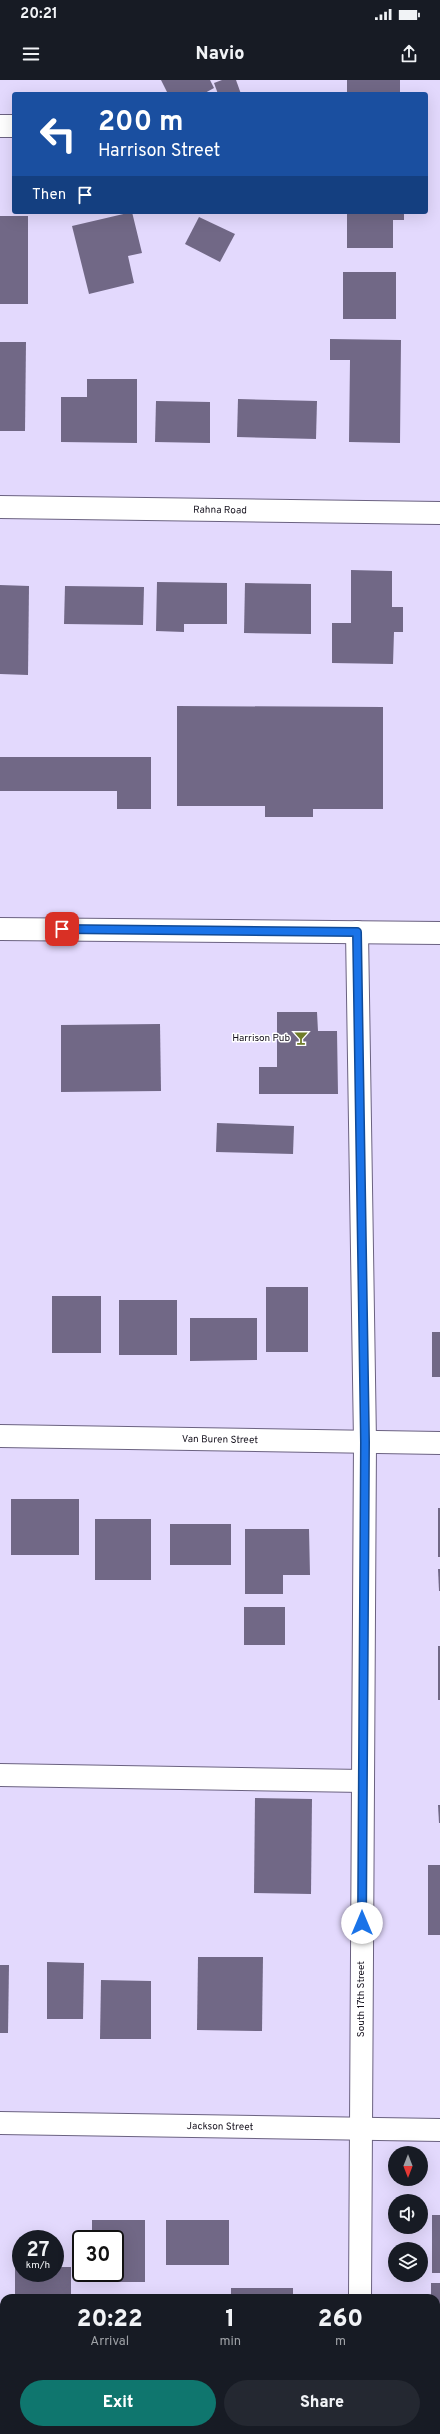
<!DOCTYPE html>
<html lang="en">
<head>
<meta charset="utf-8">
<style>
  body { margin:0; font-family:Overpass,sans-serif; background:#242831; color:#f1f3f6; height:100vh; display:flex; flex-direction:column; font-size:15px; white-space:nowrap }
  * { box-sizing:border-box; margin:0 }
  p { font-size:13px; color:#9ea1a6 }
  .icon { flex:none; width:22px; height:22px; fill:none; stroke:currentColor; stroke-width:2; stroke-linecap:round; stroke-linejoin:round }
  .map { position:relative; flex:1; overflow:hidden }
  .drawer { position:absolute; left:0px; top:2214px; width:440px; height:140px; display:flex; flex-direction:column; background:#171b24; border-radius:12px 12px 0 0; box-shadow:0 4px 16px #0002 }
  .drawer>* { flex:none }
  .hud { position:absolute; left:12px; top:12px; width:416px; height:122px; border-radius:4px; box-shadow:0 4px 16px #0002; background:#1a4fa0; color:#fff; overflow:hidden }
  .needle { width:26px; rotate:180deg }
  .fabs { position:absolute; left:388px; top:2066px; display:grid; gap:8px }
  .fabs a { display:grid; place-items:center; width:40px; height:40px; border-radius:50%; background:#171b24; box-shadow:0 4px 16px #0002; font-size:20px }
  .speed { position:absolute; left:12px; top:2150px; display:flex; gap:8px; font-size:20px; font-weight:700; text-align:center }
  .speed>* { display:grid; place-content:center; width:52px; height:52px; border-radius:50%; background:#171b24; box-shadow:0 4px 16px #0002; line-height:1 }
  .speed small { font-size:10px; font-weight:400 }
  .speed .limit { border:2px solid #111; border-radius:6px; background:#fff; color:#111 }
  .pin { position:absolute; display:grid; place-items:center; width:34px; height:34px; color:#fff; margin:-17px; border-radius:8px; box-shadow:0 2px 6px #0006 }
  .me { position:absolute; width:44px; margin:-22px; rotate:0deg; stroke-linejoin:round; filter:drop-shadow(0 0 3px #0008) }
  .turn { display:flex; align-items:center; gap:14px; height:84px; padding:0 20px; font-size:18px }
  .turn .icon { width:52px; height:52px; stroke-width:2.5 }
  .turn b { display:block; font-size:28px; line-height:34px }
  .then { display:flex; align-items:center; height:38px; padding:0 20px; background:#0003; gap:8px; font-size:15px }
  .eta { display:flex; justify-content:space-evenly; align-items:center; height:68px; text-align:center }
  .eta b { font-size:24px; font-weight:800; line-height:28px }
  .action { display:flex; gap:8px; margin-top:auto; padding:8px 20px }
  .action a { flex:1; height:46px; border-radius:24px; background:#0f766e; color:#fff; font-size:16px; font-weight:800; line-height:46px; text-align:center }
  .action a+a { background:#242831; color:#f1f3f6 }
  .status { display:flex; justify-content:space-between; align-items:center; height:28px; padding:0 20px; background:#171b24; direction:ltr }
  .status svg { height:11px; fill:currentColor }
  header { display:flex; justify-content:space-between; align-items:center; height:52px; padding:0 20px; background:#171b24; font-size:18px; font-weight:800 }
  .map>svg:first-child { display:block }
  .building { fill:#716886 }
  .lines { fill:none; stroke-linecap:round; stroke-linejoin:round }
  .minor-casing { stroke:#6b6281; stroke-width:24 }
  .minor { stroke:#fff; stroke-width:22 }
  .route-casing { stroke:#114b97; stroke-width:10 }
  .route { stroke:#1a73e8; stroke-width:7 }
  .labels { text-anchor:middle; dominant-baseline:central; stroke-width:3; stroke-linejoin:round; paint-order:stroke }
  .street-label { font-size:10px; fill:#15111d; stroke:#fff }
  .poi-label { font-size:10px; fill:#15111d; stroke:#fff; text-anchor:end }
</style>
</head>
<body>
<div class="status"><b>20:21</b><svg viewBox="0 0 49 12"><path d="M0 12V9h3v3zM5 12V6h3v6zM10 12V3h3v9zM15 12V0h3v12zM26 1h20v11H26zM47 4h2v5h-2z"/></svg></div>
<header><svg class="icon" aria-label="menu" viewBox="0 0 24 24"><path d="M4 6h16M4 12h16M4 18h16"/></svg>Navio<svg class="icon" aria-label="share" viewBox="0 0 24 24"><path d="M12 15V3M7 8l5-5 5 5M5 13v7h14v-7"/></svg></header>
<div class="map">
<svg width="440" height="2354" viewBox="0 0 440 2354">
  <rect width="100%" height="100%" fill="#e3d9fd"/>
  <!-- building -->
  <g class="building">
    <path d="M161 0H210L214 8 203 14H168Z"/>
    <path d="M222 0H236L241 14H218L214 3Z"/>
    <path d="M347 0H400V13L347 12Z"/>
    <path d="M132 132 142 173 128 176 134 203 89 214 72 146Z"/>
    <path d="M347 132H404V140H393V168H347Z"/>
    <rect x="0" y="136" width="28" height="88"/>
    <path d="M199 137 235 154 220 182 185 164Z"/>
    <rect x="343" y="192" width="53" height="47"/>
    <path d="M330 259 401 260 400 363 349 362 350 280H330Z"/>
    <path d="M0 262H26L25 351H0Z"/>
    <path d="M87 299H137V363L61 362V317H87Z"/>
    <path d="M238 319 317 321 316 359 237 357Z"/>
    <path d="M156 321 210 322V363L155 362Z"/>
    <path d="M351 490 392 491V527H403V552H394L393 584 332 583V543H351Z"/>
    <path d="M157 502 227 503V544H184V552L156 551Z"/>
    <path d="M245 503 311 504V554L244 553Z"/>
    <path d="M0 505 29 506 28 595 0 594Z"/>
    <path d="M65 506 144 507 143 545 64 544Z"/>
    <path d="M177 626 383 627V729H313V737H265V726H177Z"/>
    <path d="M0 677H151V729H117V711H0Z"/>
    <path d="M277 932H317L318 951H337L338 1014H259V987H277Z"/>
    <path d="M160 944 161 1011 61 1012V945Z"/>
    <path d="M217 1043 294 1046 293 1074 216 1072Z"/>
    <rect x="266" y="1207" width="42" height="65"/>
    <rect x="52" y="1216" width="49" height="57"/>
    <rect x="119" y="1220" width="58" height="55"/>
    <path d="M190 1238H257V1280L190 1281Z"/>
    <rect x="432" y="1252" width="8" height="45"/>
    <rect x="11" y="1419" width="68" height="56"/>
    <rect x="438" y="1428" width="2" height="49"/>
    <rect x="95" y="1439" width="56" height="61"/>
    <rect x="170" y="1444" width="61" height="41"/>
    <path d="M245 1449H309L310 1495H283V1514H245Z"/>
    <path d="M438 1489H440V1511H439Z"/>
    <rect x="244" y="1527" width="41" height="38"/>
    <rect x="438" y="1566" width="2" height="54"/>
    <path d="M255 1718 312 1719 311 1814 254 1813Z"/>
    <path d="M438 1725H440V1743H439Z"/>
    <rect x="428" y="1785" width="12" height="70"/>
    <path d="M198 1877H263L262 1951 197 1950Z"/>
    <path d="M47 1882 84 1883 83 1939H47Z"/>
    <path d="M0 1885H9L8 1953H0Z"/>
    <path d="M101 1900 151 1901V1959H100Z"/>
    <rect x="432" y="2135" width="8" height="58"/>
    <path d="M92 2140H145V2202H92V2193H115V2159H92Z"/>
    <rect x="166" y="2140" width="63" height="45"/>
    <path d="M15 2187H21V2193H55V2187H71V2218H15Z"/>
    <path d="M431 2203H440V2249H436V2218H431Z"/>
    <rect x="231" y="2208" width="62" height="10"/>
    <path d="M436 2292H440V2353H430V2350H436Z"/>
    <rect x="213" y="2350" width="56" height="4"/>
  </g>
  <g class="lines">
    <defs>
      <g id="minor">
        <path d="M0 46H14"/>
        <path id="s1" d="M0 427 440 433"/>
        <path d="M0 849 440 853"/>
        <path d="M357 852 365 1362 360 2218"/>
        <path id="s2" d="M0 1356 440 1363"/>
        <path d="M0 1695 363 1701"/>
        <path id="s3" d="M0 2043 440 2050"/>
        <path d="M360 2354V2350"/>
      </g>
    </defs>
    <!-- minor casing -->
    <use href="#minor" class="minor-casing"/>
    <!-- minor -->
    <use href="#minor" class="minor"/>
  </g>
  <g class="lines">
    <defs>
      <path id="route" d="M62 849 357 852 365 1362 362 1843"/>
    </defs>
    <!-- route casing -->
    <use href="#route" class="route-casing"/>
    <!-- route -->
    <use href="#route" class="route"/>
  </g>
  <!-- icons -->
  <defs>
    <symbol id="bar-bare" viewBox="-9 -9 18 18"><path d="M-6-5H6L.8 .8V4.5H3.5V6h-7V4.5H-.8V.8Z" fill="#6f7c2a" stroke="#fff" stroke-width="2.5" paint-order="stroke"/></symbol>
  </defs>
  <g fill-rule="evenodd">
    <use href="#bar-bare" x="291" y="948" width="20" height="20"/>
  </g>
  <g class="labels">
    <!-- street labels -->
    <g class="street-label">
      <text stroke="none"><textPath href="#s1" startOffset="220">Rahna Road</textPath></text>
      <text stroke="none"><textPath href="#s2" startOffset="220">Van Buren Street</textPath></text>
      <text transform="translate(361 1919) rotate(-90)">South 17th Street</text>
      <text stroke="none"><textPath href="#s3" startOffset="220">Jackson Street</textPath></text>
    </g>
    <!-- poi labels -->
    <g class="poi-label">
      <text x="290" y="958">Harrison Pub</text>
    </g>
  </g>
</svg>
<div class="fabs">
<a><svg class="needle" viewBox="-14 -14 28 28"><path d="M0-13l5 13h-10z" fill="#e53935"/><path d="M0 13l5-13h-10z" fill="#9ea1a6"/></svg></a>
<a><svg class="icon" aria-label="sound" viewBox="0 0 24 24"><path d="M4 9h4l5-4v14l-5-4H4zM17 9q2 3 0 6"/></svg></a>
<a><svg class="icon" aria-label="layers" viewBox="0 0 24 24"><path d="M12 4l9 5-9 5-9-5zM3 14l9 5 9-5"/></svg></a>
</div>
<div class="speed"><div>27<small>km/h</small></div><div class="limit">30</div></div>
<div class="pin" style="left:62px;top:849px;background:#d93025"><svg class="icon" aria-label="arrive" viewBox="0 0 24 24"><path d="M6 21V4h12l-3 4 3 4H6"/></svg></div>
<svg class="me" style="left:362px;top:1843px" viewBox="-20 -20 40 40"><circle r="19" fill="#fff"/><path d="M0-13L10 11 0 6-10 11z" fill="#1a73e8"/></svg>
<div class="hud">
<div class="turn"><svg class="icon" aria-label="left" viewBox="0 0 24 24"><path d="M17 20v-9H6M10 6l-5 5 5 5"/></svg><div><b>200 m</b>Harrison Street</div></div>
<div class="then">Then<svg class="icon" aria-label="arrive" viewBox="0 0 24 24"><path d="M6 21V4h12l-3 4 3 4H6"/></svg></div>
</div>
<section class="drawer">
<div class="eta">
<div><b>20:22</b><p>Arrival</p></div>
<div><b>1</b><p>min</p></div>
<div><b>260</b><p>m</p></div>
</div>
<div class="action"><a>Exit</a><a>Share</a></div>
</section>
</div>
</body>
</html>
